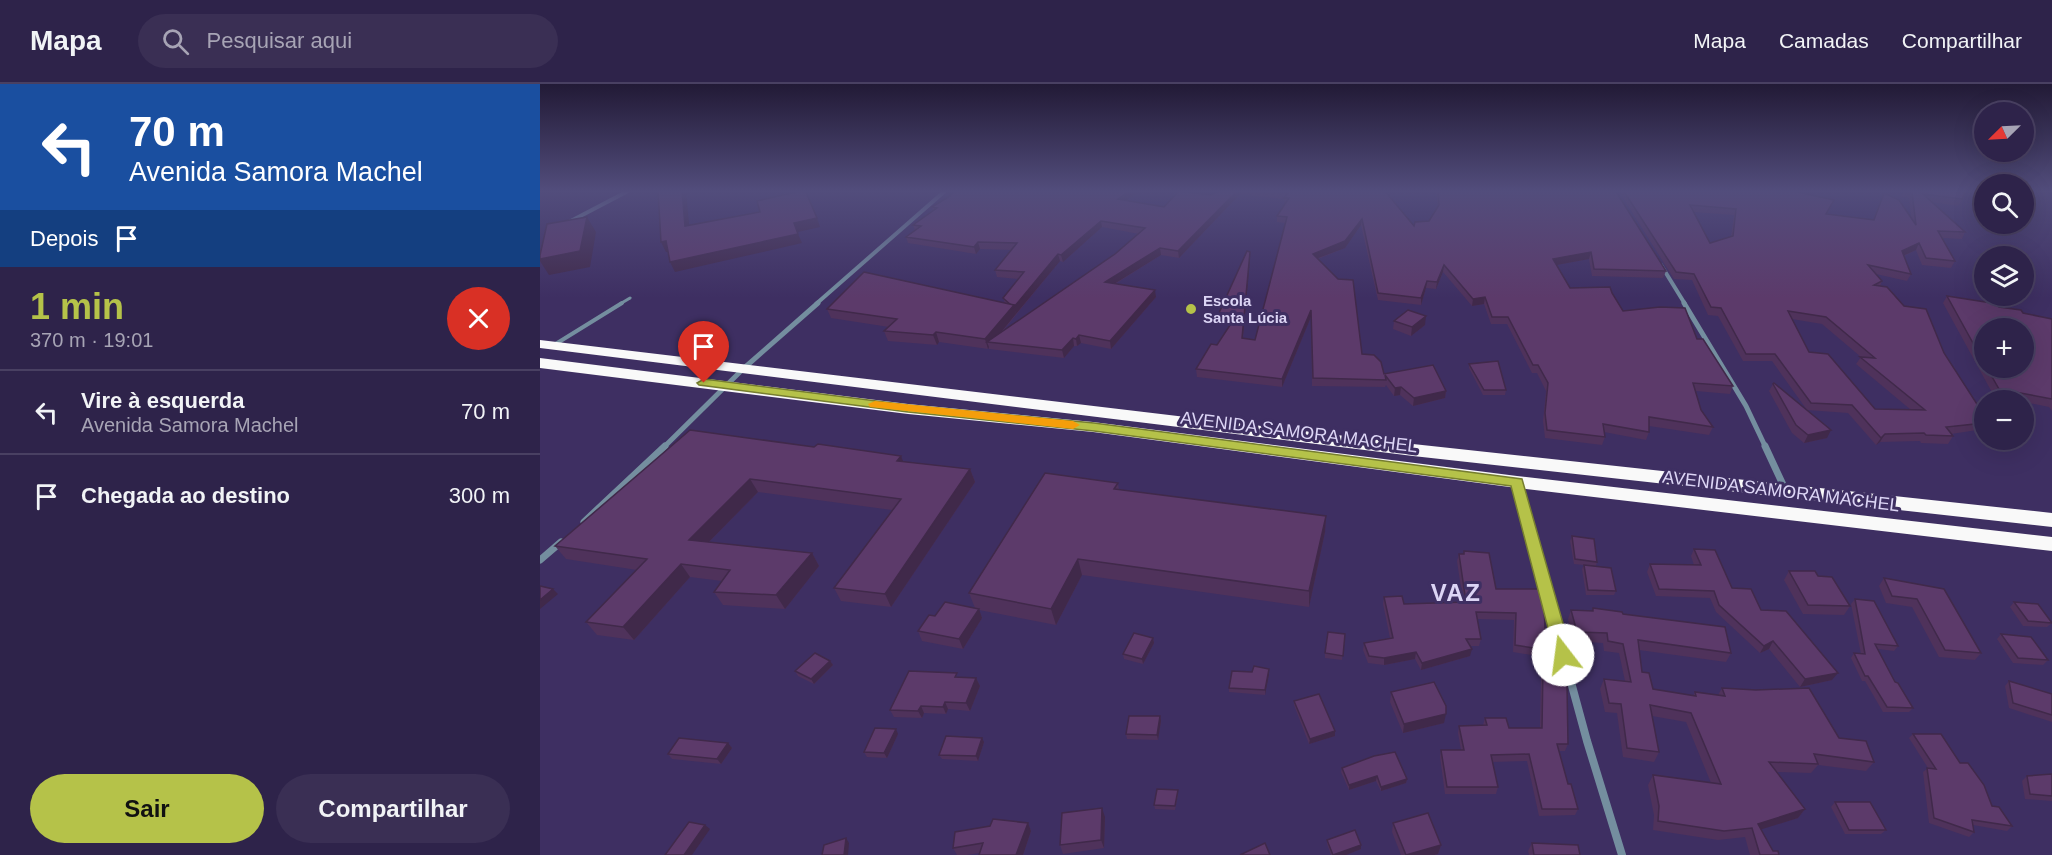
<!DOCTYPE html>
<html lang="pt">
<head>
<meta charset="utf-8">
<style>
  body { margin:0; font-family:Helvetica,sans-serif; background:#3a2f54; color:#f1f3f6; height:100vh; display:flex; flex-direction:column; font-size:22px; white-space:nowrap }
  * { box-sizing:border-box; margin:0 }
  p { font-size:20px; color:#a7a4b5 }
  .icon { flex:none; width:33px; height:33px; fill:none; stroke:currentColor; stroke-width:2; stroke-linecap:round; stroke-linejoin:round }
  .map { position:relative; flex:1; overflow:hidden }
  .side { display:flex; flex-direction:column; background:#2e234a; width:540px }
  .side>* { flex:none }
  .banner { background:#1a4fa0; color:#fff; overflow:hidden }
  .needle { width:39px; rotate:246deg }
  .fabs { position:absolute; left:1434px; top:18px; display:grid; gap:12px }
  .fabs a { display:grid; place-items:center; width:60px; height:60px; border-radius:50%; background:#2e234a; box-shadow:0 6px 24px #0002,0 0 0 2px #494062; font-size:30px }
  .pin { position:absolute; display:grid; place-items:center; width:51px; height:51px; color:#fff; margin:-62px -26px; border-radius:50% 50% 50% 0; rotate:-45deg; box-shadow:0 0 6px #0007 }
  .pin .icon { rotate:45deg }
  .me { position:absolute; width:66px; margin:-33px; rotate:345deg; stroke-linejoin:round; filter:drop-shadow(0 0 4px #0008) }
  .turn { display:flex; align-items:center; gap:21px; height:126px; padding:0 30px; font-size:27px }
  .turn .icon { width:78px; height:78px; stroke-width:2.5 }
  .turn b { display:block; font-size:42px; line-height:51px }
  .then { display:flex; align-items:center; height:57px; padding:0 30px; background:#0003; gap:12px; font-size:22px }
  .round { display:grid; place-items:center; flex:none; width:63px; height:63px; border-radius:32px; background:#3a2f54 }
  .overview { display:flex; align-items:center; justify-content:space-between; height:102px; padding:0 30px }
  h1 { font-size:36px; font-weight:700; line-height:45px; color:#b5c249 }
  .primary-button { display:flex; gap:12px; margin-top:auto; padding:12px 30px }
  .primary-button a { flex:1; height:69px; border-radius:36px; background:#b5c249; color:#111; font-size:24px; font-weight:700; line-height:69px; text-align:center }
  .primary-button a+a { background:#3a2f54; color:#f1f3f6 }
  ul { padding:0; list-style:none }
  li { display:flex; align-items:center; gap:18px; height:84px; padding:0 30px; border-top:2px solid #494062 }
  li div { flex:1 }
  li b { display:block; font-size:22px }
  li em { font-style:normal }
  header { display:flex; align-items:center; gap:36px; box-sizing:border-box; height:84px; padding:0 30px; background:#2e234a; border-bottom:2px solid #494062 }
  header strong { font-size:28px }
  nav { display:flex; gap:33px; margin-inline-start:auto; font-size:21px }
  .search { width:420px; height:54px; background:#3a2f54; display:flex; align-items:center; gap:15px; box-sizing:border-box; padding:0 21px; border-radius:33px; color:#a7a4b5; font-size:22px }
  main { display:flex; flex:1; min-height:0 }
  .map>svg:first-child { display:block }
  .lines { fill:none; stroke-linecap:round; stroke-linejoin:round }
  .lane-far1 { stroke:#748e9f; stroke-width:3 }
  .lane { stroke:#748e9f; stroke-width:4 }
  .street-far3 { stroke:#748e9f; stroke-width:4 }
  .street-far2 { stroke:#748e9f; stroke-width:5 }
  .street-far1 { stroke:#748e9f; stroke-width:7 }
  .street { stroke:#748e9f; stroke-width:8 }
  .highway { fill:#f9f9f9; fill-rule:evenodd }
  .wall { fill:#4f325b; fill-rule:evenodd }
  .shaded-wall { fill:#40294a }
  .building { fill:#5c3a6a; stroke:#40294a; stroke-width:1.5; fill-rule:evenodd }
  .route { fill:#b5c249; stroke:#767e2f; stroke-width:1.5 }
  .slow { fill:#f59e0b }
  .poi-dot { fill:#b5c249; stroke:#3e2f62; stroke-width:2 }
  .labels { text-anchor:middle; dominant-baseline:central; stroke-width:6; stroke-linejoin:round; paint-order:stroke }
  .far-poi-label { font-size:15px; font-weight:bold; fill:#dcd5f5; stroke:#3e2f62; text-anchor:start }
  .street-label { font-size:18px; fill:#dcd5f5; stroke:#3e2f62 }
  .district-label { font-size:24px; font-weight:bold; letter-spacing:1.5px; fill:#dcd5f5; stroke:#3e2f62 }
</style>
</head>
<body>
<header>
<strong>Mapa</strong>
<div class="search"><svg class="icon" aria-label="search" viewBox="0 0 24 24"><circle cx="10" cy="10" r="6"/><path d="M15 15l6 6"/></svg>Pesquisar aqui</div>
<nav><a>Mapa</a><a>Camadas</a><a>Compartilhar</a></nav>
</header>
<main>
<section class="side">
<div class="banner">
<div class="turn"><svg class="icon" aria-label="left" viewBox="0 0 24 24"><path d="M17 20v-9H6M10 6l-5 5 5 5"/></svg><div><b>70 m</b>Avenida Samora Machel</div></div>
<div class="then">Depois<svg class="icon" aria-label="arrive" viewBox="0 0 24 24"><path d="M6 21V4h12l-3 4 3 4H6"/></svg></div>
</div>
<div class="overview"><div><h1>1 min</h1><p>370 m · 19:01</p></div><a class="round" style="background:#d93025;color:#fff"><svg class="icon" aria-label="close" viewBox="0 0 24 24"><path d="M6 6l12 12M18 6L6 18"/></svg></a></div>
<ul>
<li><svg class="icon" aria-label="left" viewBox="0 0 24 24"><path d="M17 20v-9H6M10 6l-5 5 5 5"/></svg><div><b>Vire à esquerda</b><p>Avenida Samora Machel</p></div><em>70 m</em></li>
<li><svg class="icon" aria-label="arrive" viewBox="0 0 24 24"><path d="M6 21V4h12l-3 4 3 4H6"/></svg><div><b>Chegada ao destino</b></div><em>300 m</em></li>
</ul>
<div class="primary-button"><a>Sair</a><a>Compartilhar</a></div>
</section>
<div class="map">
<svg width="1512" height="771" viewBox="0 0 1512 771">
  <rect width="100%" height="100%" fill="#3e2f62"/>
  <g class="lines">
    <!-- lane-far1 -->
    <path class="lane-far1" d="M80 220 90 214"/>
    <!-- lane -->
    <path class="lane" d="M14 261 82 219"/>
    <!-- street-far3 -->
    <g class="street-far3">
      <path d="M27 139 90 106"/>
      <path d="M1121 181 1145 220"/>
      <path d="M276 220 406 106"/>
    </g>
    <!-- street-far2 -->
    <g class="street-far2">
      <path d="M1144 219 1206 322 1226 364"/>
      <path d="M123 364 203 285 278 219"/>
    </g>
    <!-- street-far1 -->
    <g class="street-far1">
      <path d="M1225 362 1245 405"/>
      <path d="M977 399 1016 545"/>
      <path d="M44 438 125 362"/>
      <path d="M0 476 21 458"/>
    </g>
    <!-- street -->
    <path class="street" d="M1016 543 1047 657 1082 771"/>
    <!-- highway -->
    <g class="highway">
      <path d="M0 256 873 360 1512 429V443L873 372 0 264Z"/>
      <path d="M0 274 368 320 553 338 977 392 1512 453V467L977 404 553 348 368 330 0 284Z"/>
    </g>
  </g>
  <!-- wall -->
  <g class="wall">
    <path d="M415 106H601L586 116 624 123 671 111 679 106H844L874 142 889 137 898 123 896 106H1075L1126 187 1123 194 1052 192 1049 175 1016 181 1030 204 1072 209 1083 227 1157 255 1193 302 1190 310 1156 307 1161 326 1173 343 1169 351 1109 342V348L1106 356 1064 348 1065 353 1062 361 1005 354 1003 337 1006 307 997 289H992L967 240H951L944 220 932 222 903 188 896 205 886 204 881 221 838 216 821 141 805 164 778 175 822 270 844 290 906 307 905 314 873 322 860 311 854 312 846 301 845 303 772 302 771 233 742 303 657 293 656 285 677 261 692 239 679 236V229L710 175 703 254 715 256 745 139 737 138V132L745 120 744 115 700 110 639 174 621 171 575 200 616 213 571 265 541 259 537 262H534L524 274 449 265V263L448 265 399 258 397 261 348 257 344 247 349 243 291 234 287 225 465 219 463 214 479 195 457 193 455 186 472 166 440 165 436 170 368 159 366 153 375 147 373 141 393 127 392 123 410 112ZM562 143 599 150 575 170 462 248 520 177 523 178Z"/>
    <path d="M1078 106H1248L1294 116 1287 131 1333 136 1344 109 1371 133 1369 114 1361 113 1364 107 1428 106 1418 122 1392 118 1425 148 1422 155 1402 154 1415 177 1411 184 1382 181 1376 166 1364 172 1371 190 1367 197 1336 190 1342 197 1340 202 1404 269 1444 331V345L1411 350 1413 352 1408 360 1381 359 1380 357 1340 358 1336 361 1308 329 1267 326 1232 277H1203L1178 232 1168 231 1152 196 1134 195ZM1153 128 1194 131 1191 153 1170 159ZM1252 235 1282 240 1321 273 1316 280 1371 326 1335 325 1269 268Z"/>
    <path d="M1407 212 1459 223 1483 229 1512 235V327L1509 323 1484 318V316H1474L1454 312 1403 219ZM1444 244 1484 284H1444Z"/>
    <path d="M854 237 885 241 871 252 853 245Z"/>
    <path d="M929 280 966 306 965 311H943L929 284Z"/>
    <path d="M1233 300 1287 354 1264 359 1252 349 1229 307Z"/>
    <path d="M150 346 363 378 430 385 435 398 351 523 301 517 294 504 352 426 218 408 169 458 272 469 279 482 245 525 183 521 174 508 182 497 150 493 94 556 57 551 46 538 97 486 26 475 15 462Z"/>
    <path d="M578 399 579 406 786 432 785 448 769 523 542 491 516 541 439 526 442 534 423 565 382 557 378 547 395 532 435 524 429 509Z"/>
    <path d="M1032 452 1057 478 1056 482 1076 507 1074 511H1046L1042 485 1044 481 1034 480 1030 457Z"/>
    <path d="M1154 465 1192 504 1221 526 1292 596 1260 603 1229 565 1220 569 1176 528 1170 514 1116 512 1107 488 1110 480 1154 481 1151 472Z"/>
    <path d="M924 467 1006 566 1003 573 973 568 974 536 937 535 941 555 939 562H930V572L881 586 875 575 844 581 828 579 823 566 824 559 850 554 843 520 844 513 864 520 923 518 917 477 919 470H923Z"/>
    <path d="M1249 487 1278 492 1310 522 1304 531 1263 530 1244 496Z"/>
    <path d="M1344 494 1404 505 1441 569 1435 576 1399 573 1372 523 1346 519 1339 502Z"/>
    <path d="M1315 515 1358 562 1354 567 1338 565 1355 598 1373 624 1369 628H1343L1325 597H1322L1311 574 1314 569 1321 570 1311 520Z"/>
    <path d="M1474 518 1512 539 1507 543 1483 542 1470 523Z"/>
    <path d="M1053 524 1083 530 1191 569 1186 578 1099 566 1102 588 1113 605 1153 612 1155 608 1178 611 1182 604 1299 654 1334 678 1326 687 1278 681 1271 689 1237 688 1265 725 1258 734 1221 745 1233 767 1239 771H1210L1205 753 1178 756 1113 746 1114 731 1108 701 1113 691 1171 699 1146 638 1112 632 1119 668 1114 678 1083 673 1077 629 1065 628 1060 605 1064 595 1085 597 1079 569 1064 567 1063 559 1033 557 1028 535 1031 526 1052 527Z"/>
    <path d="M805 550 802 576 785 574V569Z"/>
    <path d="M1461 550 1508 576 1503 581 1473 579 1457 555Z"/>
    <path d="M613 554 614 559 603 580 584 575 583 570Z"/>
    <path d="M290 577 293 581 274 600 258 592 255 587Z"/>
    <path d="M1003 583 1028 660 1025 667H1019L1028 700 1038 725 1035 731 999 732 987 677 952 678 958 703 956 710H905L900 673 901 666H921L918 649 919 642 943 641 945 634 969 644H1000L1001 590Z"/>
    <path d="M729 590 725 611 689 608V604Z"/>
    <path d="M419 594H436L440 602 430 627 408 625 406 630 384 629 382 634 354 633 350 626Z"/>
    <path d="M1469 597 1512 610V638L1469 624 1465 602Z"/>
    <path d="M851 608 904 639 863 649 850 618Z"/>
    <path d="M754 617 795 652 769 660 754 621Z"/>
    <path d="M620 632 621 637 618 656 587 655 586 650Z"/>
    <path d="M358 650 347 674 327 673 324 668Z"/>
    <path d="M1373 650 1420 679 1452 722 1472 742 1467 747 1433 741 1434 748 1429 753 1389 739 1383 688 1388 684 1369 654Z"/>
    <path d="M444 658 438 677 402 675 399 671Z"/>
    <path d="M188 659 192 664 181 680 132 675 128 670Z"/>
    <path d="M802 684 867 695 866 699 841 707 836 697 809 706 801 688Z"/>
    <path d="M1512 690V717L1485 715 1482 697 1487 692Z"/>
    <path d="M638 711 635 726 615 725 614 721Z"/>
    <path d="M1295 718 1346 746 1341 750H1305L1291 723Z"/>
    <path d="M565 733 564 764 523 770 520 761Z"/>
    <path d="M488 739 491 747 483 771H439V769L427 771H417L413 764Z"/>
    <path d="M853 739 901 761 898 770 894 771H861L852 748Z"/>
    <path d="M787 756 821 765 806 771H791L787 760Z"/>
    <path d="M992 759 1040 771H989L988 767Z"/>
  </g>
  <!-- shaded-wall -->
  <g class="shaded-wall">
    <path d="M142 106H146L150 151 145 142Z"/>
    <path d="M591 106H601L579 121 578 115Z"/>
    <path d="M698 106H700V110L639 174 638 167Z"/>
    <path d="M47 133 56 148 50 183 9 191 0 177V175Z"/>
    <path d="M277 134 280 143 258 148 254 139Z"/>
    <path d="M822 135 821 141 805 164 773 176V170Z"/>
    <path d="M561 137 562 143 523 178 521 171Z"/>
    <path d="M258 150 262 159 135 188 130 178Z"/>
    <path d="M126 157 132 167 126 168 121 158Z"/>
    <path d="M438 158 440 165 436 170 434 163Z"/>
    <path d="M1379 159 1376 166 1358 174 1362 167Z"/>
    <path d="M620 164 621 171 566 205 565 198Z"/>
    <path d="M710 168V175L702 261V254Z"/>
    <path d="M1051 168 1049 175 1011 182 1013 175Z"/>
    <path d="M518 170 520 177 476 230 474 223Z"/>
    <path d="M904 181 903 188 896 205 897 198Z"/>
    <path d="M887 197 886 204 881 221V214Z"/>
    <path d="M615 206 616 213 571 265 570 257Z"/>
    <path d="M945 213 944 220 932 222 933 215Z"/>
    <path d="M474 221 476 230 453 258H447L449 263 448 265 445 255Z"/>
    <path d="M771 226V233L742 303V295Z"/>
    <path d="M886 232 885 241 871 252 872 243Z"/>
    <path d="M396 248 399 258 397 261 393 251Z"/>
    <path d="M539 251 541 259 537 262 536 255Z"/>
    <path d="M533 254 534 262 524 274 522 266Z"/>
    <path d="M861 303 860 311 854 312 855 304Z"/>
    <path d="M906 307 905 314 873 322 874 314Z"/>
    <path d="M1291 346 1287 354 1264 359 1268 351Z"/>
    <path d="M1345 350 1340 358 1336 361 1341 354Z"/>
    <path d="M361 372 366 385 357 377Z"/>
    <path d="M430 385 435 398 351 523 345 510Z"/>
    <path d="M210 395 218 408 158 469 149 456Z"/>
    <path d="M786 432 785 448 769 523V507Z"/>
    <path d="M272 469 279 482 245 525 236 511Z"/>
    <path d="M538 475 542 491 516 541 511 525Z"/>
    <path d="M141 480 150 493 94 556 83 543Z"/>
    <path d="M13 505 18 510 0 525V516Z"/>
    <path d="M439 525 442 534 423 565 419 555Z"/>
    <path d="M613 554 614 559 603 580 602 575Z"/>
    <path d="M1233 557 1229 565 1220 569 1224 562Z"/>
    <path d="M932 565 930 572 881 586 882 579Z"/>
    <path d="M876 568 875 575 844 581V574Z"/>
    <path d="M290 577 293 581 274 600 271 595Z"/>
    <path d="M729 585V590L725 611V606Z"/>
    <path d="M1298 589 1292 596 1260 603 1265 595Z"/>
    <path d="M436 594 440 602 430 627 426 619Z"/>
    <path d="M405 618 408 625 406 630 403 623Z"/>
    <path d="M381 622 384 629 382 634 378 627Z"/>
    <path d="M906 630 904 639 863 649 864 640Z"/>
    <path d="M620 632 621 637 618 656 617 651Z"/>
    <path d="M356 645 358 650 347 674 344 669Z"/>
    <path d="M795 647V652L769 660 770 655Z"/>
    <path d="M442 654 444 658 438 677 436 672Z"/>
    <path d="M188 659 192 664 181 680 177 675Z"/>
    <path d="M837 692 836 697 809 706V701Z"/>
    <path d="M867 695 866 699 841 707V703Z"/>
    <path d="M562 724 565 733 564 764 561 756Z"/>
    <path d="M1265 725 1258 734 1213 748 1218 740Z"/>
    <path d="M488 739 491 747 483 771H476Z"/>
    <path d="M165 741 170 745 152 771H144Z"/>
    <path d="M306 754 309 759 308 771H304Z"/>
    <path d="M821 761V765L806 771H794Z"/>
    <path d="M901 761 898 770 894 771H866Z"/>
  </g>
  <!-- building -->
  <g class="building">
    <path d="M118 106H142L145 142 220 128 217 117 265 106 277 134 254 139 258 150 130 178 126 157 121 158Z"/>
    <path d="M415 106H591L578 115 624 123 639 107 671 111 679 106H698L638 167 620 164 565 198 615 206 570 257 539 251 536 255 533 254 522 266 447 258 575 170 605 144 561 137 521 171 518 170 474 223V221H471L463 214 484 188 455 186 477 159 438 158 434 163 366 153 381 142 373 141 397 124 392 123 410 112Z"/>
    <path d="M717 106H844L874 142 875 138 889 137 899 121 898 106H1075L1126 187 1054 185 1051 168 1013 175 1030 204 1070 203 1072 209 1083 227 1120 223 1145 224 1157 255H1163L1193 302 1153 299 1161 326 1173 343 1109 333V348L1063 340 1065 353 1007 346 1005 329 1008 299 998 281H993L968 233H952L945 213 933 215 904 181 897 198 887 197 881 214 838 209 822 135 805 157 773 170 798 195 813 196 822 270 834 271 841 278 844 290 893 281 906 307 874 314 861 303 855 304 845 291 846 296 773 294 771 226 742 295 656 285 671 260 677 261 696 232 679 229 707 167 710 168 702 254 715 256 747 133 737 132 749 114H744L748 109Z"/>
    <path d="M1083 106H1248L1294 116 1286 130 1334 136 1344 109 1359 116 1376 141 1372 108 1364 107 1366 106H1427L1422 115 1383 110 1425 148 1398 147 1415 177 1386 174 1379 159 1362 167 1371 190 1328 181 1342 197 1334 201 1347 203 1364 222 1386 225 1404 269 1444 331V339L1406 343 1413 352 1386 351 1384 349 1345 350 1341 354 1312 321 1271 319 1235 270H1206L1181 224 1171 223 1154 190 1136 188ZM1150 121 1196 125 1193 152 1170 159ZM1248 227 1286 233 1335 274 1320 273 1385 326 1335 325 1288 270 1269 268Z"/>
    <path d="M47 133 40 167 0 175V171L7 140Z"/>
    <path d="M324 188 474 221 445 255 396 248 393 251 344 247 357 235 287 225Z"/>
    <path d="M1407 212 1458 220 1459 223 1481 226 1483 229 1512 235V315L1459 305 1447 284H1484V244H1444V279Z"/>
    <path d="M868 226 886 232 872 243 854 237Z"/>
    <path d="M958 277 966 306H944L929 280Z"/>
    <path d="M1234 299 1291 346 1268 351 1256 341 1233 300Z"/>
    <path d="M150 346 274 363 278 360 361 372 357 377 430 385 345 510 294 504 361 415 210 395 149 456 272 469 236 511 174 508 190 486 141 480 83 543 46 538 107 475 15 462Z"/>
    <path d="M505 389 578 399 574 405 786 432 769 507 538 475 511 525 429 509Z"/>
    <path d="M1032 452 1054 455 1057 478 1035 475Z"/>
    <path d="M1154 465 1175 466 1192 504 1211 505 1221 526 1246 527 1298 589 1265 595 1233 557 1224 562 1179 521 1174 507 1119 505 1110 480 1161 481Z"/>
    <path d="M924 467 949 469 956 505H998L1004 523 1006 566 975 561 976 529 936 528 941 555H926L932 565 882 579 876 568 844 574 829 572 824 559 853 554 844 513 862 512 864 520 926 518 919 470H924Z"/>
    <path d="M1044 481 1071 484 1076 507 1048 506Z"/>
    <path d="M1249 487H1275L1278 492 1292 493 1310 522 1268 521Z"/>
    <path d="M1344 494 1404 505 1441 569 1405 566 1377 515 1352 512Z"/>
    <path d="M0 502 13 505 0 516Z"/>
    <path d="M1315 515 1334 517 1358 562 1335 560 1355 598 1358 599 1373 624 1347 623 1328 592H1325L1314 569 1325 570Z"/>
    <path d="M405 518 439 525 419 555 378 547 389 531 395 532Z"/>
    <path d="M1474 518 1498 520 1512 539 1488 537Z"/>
    <path d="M1053 524 1082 528 1083 530 1185 543 1191 569 1098 556 1102 588 1109 589 1113 605 1156 612 1155 608 1185 612 1182 604 1216 606 1269 604 1299 654 1326 657 1334 678 1274 670 1278 680 1229 678 1265 725 1218 740 1233 767H1238L1239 771H1220L1212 744 1184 747 1118 737 1119 722 1113 691 1181 700 1151 629 1110 621 1119 668 1087 664 1081 620 1069 619 1064 595 1091 598 1083 560 1068 557 1067 549 1037 548 1031 526 1053 527Z"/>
    <path d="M788 548 805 550 803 572 785 569Z"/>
    <path d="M594 549 613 554 602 575 583 570Z"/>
    <path d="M1461 550 1491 553 1508 576 1478 574Z"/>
    <path d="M275 569 290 577 271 595 255 587Z"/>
    <path d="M714 582 729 585 725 606 689 604 692 587 712 588Z"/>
    <path d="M1003 583 1021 584 1024 601H1027L1028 660H1017L1028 700H1031L1038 725H1002L989 670 951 671 958 703H907L901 666H924L919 642 947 641 945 634H966L969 644H1002Z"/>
    <path d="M369 587 417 589 415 593 436 594 426 619 405 618 403 623 381 622 378 627 350 626Z"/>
    <path d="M1469 597 1512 610V631L1473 619Z"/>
    <path d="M894 598 906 622V630L864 640 851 608Z"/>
    <path d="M779 610 795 647 770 655 754 617Z"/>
    <path d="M589 632H620L617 651 586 650Z"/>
    <path d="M335 644 356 645 344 669 324 668Z"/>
    <path d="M1373 650H1401L1420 679H1428L1444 701 1452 722 1459 723 1472 742 1432 736 1434 748 1394 734 1387 684 1396 685Z"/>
    <path d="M406 652 442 654 436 672 399 671Z"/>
    <path d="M139 654 188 659 177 675 128 670Z"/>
    <path d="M855 668 867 695 841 703 837 692 809 701 802 684 834 672Z"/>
    <path d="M1512 690V712L1490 710 1487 692Z"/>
    <path d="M617 705 638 706 635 722 614 721Z"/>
    <path d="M1295 718H1330L1346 746H1309Z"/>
    <path d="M562 724 561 756 520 761 522 729Z"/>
    <path d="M888 729 901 761 866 771 853 739Z"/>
    <path d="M453 735 488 739 476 771H439L443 759 413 764 415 748 450 742Z"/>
    <path d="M149 738 165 741 144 771H125Z"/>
    <path d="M815 746 821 761 793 771 787 756Z"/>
    <path d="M306 754 304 771H282L284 761Z"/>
    <path d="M725 759 730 771H700Z"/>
    <path d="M992 759 1038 761 1040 771H994Z"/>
  </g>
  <!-- sky -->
  <linearGradient id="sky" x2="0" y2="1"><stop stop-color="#221a36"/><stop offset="0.5" stop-color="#524d7c"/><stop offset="1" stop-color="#524d7c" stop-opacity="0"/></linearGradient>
  <rect width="1512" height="214" fill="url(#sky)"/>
  <!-- route -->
  <path class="route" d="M164 295 368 321 554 339 982 395 1032 571 1030 576 1023 578 1017 576 1015 571 971 402 554 347 368 328 159 301 157 299Z"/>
  <!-- slow -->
  <path class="slow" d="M335 317 533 337 540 341 533 345 330 323 328 320Z"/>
  <!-- markers -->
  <circle class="poi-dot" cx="651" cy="225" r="6"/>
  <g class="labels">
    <!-- far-poi labels -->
    <g class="far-poi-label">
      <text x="663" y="216">Escola<tspan x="663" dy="17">Santa Lúcia</tspan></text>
    </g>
    <!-- street labels -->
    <g class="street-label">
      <text transform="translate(759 348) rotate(7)">AVENIDA SAMORA MACHEL</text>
      <text transform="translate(1241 407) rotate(7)">AVENIDA SAMORA MACHEL</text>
    </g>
    <!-- district labels -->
    <g class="district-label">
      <text x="916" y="508">VAZ</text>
    </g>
  </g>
</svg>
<div class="fabs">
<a><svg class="needle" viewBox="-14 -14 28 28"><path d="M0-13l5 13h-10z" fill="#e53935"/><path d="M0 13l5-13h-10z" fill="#a7a4b5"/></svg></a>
<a><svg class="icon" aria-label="search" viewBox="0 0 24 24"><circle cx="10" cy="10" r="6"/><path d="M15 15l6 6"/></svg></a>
<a><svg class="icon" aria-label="layers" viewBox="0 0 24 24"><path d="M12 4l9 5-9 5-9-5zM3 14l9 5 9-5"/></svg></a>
<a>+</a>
<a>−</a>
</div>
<div class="pin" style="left:164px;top:299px;background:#d93025"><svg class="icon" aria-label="arrive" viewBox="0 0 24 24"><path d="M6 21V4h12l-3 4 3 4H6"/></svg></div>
<svg class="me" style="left:1023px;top:571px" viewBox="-20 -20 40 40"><circle r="19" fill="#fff"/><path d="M0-13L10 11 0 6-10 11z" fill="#b5c249"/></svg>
</div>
</main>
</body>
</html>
